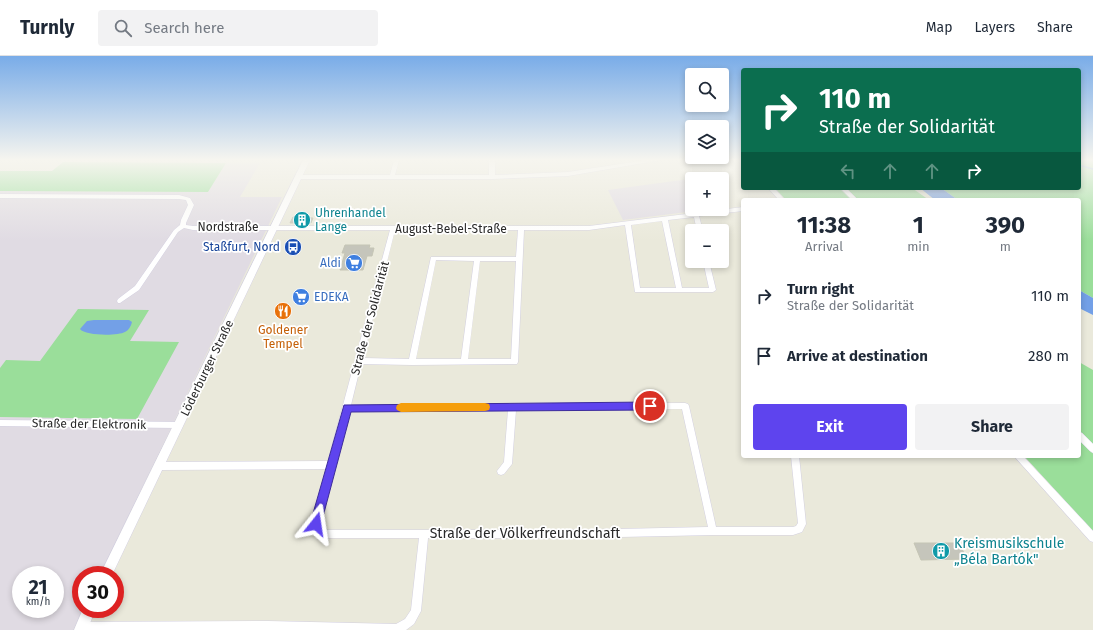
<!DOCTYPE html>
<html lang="en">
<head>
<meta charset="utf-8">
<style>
  body { margin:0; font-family:"Fira Sans",sans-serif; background:#f2f2f3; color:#1f2937; height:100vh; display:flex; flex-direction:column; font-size:15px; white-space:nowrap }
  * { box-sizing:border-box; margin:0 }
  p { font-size:13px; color:#747a83 }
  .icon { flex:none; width:22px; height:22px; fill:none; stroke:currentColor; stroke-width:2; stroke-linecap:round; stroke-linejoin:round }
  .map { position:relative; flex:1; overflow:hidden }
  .details { position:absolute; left:741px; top:142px; width:340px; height:260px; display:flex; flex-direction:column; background:#fff; border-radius:4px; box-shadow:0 2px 6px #0003 }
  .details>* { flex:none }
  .banner { position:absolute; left:741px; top:12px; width:340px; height:122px; border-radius:4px; box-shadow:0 2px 6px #0003; background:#0b6e4f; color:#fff; overflow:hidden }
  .tools { position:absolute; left:685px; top:12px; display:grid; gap:8px }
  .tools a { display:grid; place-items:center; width:44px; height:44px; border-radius:4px; background:#fff; box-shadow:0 2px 6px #0003; font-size:20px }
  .speed { position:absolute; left:12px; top:510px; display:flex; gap:8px; font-size:20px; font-weight:700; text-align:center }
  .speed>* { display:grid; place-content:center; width:52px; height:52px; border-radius:50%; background:#fff; box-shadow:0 2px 6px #0003; line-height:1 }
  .speed small { font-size:10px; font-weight:400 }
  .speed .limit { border:6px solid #d22; background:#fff; color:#111 }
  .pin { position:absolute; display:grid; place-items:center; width:34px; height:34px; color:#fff; margin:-17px; border:2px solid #fff; border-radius:50%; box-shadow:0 1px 4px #0007 }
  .me { position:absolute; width:44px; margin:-22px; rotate:15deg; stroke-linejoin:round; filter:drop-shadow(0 0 3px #0008) }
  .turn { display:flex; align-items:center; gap:14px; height:84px; padding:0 12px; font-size:18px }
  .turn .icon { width:52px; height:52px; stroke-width:2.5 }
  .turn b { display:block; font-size:28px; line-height:34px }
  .lanes { display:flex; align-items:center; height:38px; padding:0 12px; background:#0003; justify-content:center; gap:20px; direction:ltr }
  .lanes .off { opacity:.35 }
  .eta { display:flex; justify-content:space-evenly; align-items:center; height:68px; text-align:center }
  .eta b { font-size:24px; font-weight:700; line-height:28px }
  .button { display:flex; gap:8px; margin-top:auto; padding:8px 12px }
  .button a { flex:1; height:46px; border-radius:4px; background:#5e44ee; color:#fff; font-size:16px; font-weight:700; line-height:46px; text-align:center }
  .button a+a { background:#f2f2f3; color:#1f2937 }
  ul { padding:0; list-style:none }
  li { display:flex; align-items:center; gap:12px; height:60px; padding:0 12px }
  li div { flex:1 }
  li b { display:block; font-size:15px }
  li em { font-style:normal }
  header { display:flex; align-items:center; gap:24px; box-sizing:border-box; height:56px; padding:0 20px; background:#fff; border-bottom:1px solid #e0e1e3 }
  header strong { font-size:19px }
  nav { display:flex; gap:22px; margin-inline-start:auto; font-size:14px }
  .search { width:280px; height:36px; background:#f2f2f3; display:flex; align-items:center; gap:10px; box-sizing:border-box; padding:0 14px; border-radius:4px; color:#747a83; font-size:15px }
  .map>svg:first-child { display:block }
  .industrial { fill:#e0dbe3; fill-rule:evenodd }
  .green { fill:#9ade9a }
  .water { fill:#73a0e7 }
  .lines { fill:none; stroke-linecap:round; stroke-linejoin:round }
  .stream { stroke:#73a0e7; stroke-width:1.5 }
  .building { fill:#c5c5bb; stroke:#c5c5b5 }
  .minor-casing { stroke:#d3d0e1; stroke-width:1 }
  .tertiary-casing { stroke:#d3d0e1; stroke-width:1 }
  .minor { fill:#fff; fill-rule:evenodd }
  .tertiary { fill:#fff; fill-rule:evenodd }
  .route { fill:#5e44ee; stroke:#3d2c9b }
  .slow { fill:#f59e0b }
  .labels { text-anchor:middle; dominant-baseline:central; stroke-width:3.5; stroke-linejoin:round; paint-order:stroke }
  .culture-label { font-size:12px; fill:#0d838f; stroke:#fff; text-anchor:start }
  .street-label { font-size:12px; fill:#282828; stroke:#fff }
  .transit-label { font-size:12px; fill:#164399; stroke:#fff; text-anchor:end }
  .shop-label { font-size:12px; fill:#366cbe; stroke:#fff; text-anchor:end }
  .food-label { font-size:12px; fill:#c56008; stroke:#fff }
  .near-street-label { font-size:14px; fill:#282828; stroke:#fff }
  .near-culture-label { font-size:14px; fill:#0d838f; stroke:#fff; text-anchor:start }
</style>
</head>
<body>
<header>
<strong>Turnly</strong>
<div class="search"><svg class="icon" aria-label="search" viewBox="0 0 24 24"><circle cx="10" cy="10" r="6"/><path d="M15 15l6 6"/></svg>Search here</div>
<nav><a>Map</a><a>Layers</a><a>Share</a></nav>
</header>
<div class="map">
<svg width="1093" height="574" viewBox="0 0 1093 574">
  <rect width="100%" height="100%" fill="#eae9db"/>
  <!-- industrial -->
  <g class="industrial">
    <path d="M226 107H260L240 141H282L100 519H81V553H83L73 574H0V135L208 136ZM21 519H55V553H21Z"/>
    <path d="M689 123 692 125V153H711L623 164 608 134Z"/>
  </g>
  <!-- green -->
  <g class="green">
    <path d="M1079 104H1093V242L1079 234V144H958L941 132H1079Z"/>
    <path d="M63 106 226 107 208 136 0 135V115H52Z"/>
    <path d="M775 132H912L929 144H786Z"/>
    <path d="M78 253 149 254 130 285 179 286 137 363 0 361V312L6 304 40 305Z"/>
    <path d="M1079 306 1093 314V475L1024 400H1079Z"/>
  </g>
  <!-- water -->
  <g class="water">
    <path d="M920 132H941L958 144H935Z"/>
    <path d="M1079 234 1093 242V259L1079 252Z"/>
    <path d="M94 264H129L132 266C131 270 129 274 125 276 118 280 85 280 80 273L87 265Z"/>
  </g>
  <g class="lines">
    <!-- stream -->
    <path class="stream" d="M1079 109 1093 113"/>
  </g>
  <!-- building -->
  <g class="building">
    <path d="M293 161 313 162 311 167H290Z"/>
    <path d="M345 189H370L369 192H374L372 200H367L363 214H340L345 197H342Z"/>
    <path d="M914 487H959L967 503 921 504Z"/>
  </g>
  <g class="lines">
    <defs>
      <g id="minor">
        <path d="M394 104H399L395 119H489V104H495V119L568 116 646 104H661L568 120 492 123H299L296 121 299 119H390Z"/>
        <path d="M768 132H774L785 144H779Z"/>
        <path d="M840 132H846L858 144H852Z"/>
        <path d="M0 138 179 139 190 142 194 149 186 167V169L193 170H589L743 151V155L699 160 703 175H697L694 161 668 164 682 232H709L703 205H709L716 234 713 236H635L625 169 589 174H524L518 306 517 308 412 309 361 308 351 349 685 347 688 348 689 350 716 471H793L796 470 798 467 791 400H799L806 468 802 476 793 479H713L573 482H428L421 555 414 568 406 574H78L77 571 79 568 82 566 268 565 396 568 405 563 411 554 419 482H325L315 478 312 468 326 413 159 414 156 413 155 410 156 407 159 406 328 405 390 174H193L184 172 178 176 139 234 120 247H118L117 245 118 243 135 230 174 174 180 169 181 164 188 149 186 144 179 143 0 142ZM662 165 676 232H640L631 169ZM395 174H518L516 201H431L409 303 363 302ZM436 204 474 205 461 303H416ZM480 205H516L511 303H468ZM682 353 708 471 573 474H325L322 472 320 468 349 355 508 354 504 406 497 415 498 418 501 419 504 418 512 408 516 354Z"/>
        <path d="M0 364 179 366 182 367 183 369 182 371 179 372 0 370Z"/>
        <path d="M1079 376 1082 377 1093 388V397L1090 395 1079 384Z"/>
        <path d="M1014 400H1023L1093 475V486L1090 485Z"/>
      </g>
      <g id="tertiary">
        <path d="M303 104H310L112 519H100Z"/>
        <path d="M83 553H96L87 574H74Z"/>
      </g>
    </defs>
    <!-- minor casing -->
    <use href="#minor" class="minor-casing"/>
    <!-- tertiary casing -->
    <use href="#tertiary" class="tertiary-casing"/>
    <!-- minor -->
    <use href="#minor" class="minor"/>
    <!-- tertiary -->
    <use href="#tertiary" class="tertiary"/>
  </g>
  <!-- sky -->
  <linearGradient id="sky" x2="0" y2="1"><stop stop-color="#79ace8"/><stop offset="0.56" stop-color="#f6f5ef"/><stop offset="1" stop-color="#f6f5ef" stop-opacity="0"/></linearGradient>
  <rect width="1093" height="185" fill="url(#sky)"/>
  <!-- route -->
  <path class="route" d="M650 346 654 347 655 350 654 352 650 354 351 356 321 468 320 472 316 474 311 472 310 468 344 349Z"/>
  <!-- slow -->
  <path class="slow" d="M401 347H485L489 348 490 351 489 354 485 355 401 356 397 354 396 352 397 349Z"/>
  <!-- icons -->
  <defs>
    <symbol id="building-disc" viewBox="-11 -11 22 22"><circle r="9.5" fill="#0f9aa8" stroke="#fff"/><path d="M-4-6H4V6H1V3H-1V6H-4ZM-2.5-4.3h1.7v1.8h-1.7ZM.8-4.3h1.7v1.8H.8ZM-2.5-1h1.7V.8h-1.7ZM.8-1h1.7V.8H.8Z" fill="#fff"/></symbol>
    <symbol id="bus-disc" viewBox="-11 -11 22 22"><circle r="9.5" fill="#1a4fb4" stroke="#fff"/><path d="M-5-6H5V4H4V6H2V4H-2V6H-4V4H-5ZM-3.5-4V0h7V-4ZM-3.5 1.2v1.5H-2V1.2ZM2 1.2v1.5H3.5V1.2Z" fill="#fff"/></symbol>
    <symbol id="supermarket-disc" viewBox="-11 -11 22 22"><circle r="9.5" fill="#3f7fe0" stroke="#fff"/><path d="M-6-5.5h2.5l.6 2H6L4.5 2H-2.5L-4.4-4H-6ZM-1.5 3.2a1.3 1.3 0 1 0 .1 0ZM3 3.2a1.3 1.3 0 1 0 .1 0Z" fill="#fff"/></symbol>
    <symbol id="restaurant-disc" viewBox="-11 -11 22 22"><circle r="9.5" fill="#e8710a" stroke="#fff"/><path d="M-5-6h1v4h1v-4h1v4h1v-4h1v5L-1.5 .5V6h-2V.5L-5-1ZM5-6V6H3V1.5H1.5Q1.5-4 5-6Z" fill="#fff"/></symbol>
  </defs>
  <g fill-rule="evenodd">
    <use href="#building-disc" x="292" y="154" width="20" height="20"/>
    <use href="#bus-disc" x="283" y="181" width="20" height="20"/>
    <use href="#supermarket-disc" x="344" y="197" width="20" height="20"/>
    <use href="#supermarket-disc" x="291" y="231" width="20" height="20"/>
    <use href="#restaurant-disc" x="273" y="245" width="20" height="20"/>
    <use href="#building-disc" x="931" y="485" width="20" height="20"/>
  </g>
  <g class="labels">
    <!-- culture labels -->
    <g class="culture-label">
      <text x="315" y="157">Uhrenhandel<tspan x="315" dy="14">Lange</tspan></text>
    </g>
    <!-- street labels -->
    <g class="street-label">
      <text x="228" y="171">Nordstraße</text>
      <text x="451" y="173">August-Bebel-Straße</text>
      <text transform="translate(370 262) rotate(-75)">Straße der Solidarität</text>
      <text transform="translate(207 312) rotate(-64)">Löderburger Straße</text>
      <text transform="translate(89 368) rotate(1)">Straße der Elektronik</text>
    </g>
    <!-- transit labels -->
    <g class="transit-label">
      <text x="280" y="191">Staßfurt, Nord</text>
    </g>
    <!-- shop labels -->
    <g class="shop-label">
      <text x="341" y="207">Aldi</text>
      <text x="314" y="241" text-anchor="start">EDEKA</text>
    </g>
    <!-- food labels -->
    <g class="food-label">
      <text x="283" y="274">Goldener<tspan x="283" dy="14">Tempel</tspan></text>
    </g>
    <!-- near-street labels -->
    <g class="near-street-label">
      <text x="525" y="477">Straße der Völkerfreundschaft</text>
    </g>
    <!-- near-culture labels -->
    <g class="near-culture-label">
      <text x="954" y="487">Kreismusikschule<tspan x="954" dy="16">„Béla Bartók"</tspan></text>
    </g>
  </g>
</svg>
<div class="tools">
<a><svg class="icon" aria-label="search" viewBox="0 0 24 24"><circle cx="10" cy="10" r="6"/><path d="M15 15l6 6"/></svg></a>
<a><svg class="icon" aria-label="layers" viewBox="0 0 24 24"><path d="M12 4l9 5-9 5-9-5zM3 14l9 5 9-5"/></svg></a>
<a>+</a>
<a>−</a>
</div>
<div class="speed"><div>21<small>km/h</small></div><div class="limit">30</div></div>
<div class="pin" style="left:650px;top:350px;background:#d93025"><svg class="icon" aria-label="arrive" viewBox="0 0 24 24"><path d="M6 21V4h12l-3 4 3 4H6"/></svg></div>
<svg class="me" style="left:316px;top:468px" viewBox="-20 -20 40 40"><path d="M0-17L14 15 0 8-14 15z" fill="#5e44ee" stroke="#fff" stroke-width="4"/></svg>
<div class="banner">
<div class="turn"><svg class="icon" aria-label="right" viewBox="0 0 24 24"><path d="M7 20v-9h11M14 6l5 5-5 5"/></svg><div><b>110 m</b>Straße der Solidarität</div></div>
<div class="lanes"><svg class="icon off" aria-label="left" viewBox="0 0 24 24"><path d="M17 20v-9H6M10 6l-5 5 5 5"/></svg><svg class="icon off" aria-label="ahead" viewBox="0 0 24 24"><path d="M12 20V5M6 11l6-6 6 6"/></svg><svg class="icon off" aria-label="ahead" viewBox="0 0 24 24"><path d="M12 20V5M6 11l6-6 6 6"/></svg><svg class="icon" aria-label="right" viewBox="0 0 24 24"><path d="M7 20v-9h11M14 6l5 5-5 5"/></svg></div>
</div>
<section class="details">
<div class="eta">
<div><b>11:38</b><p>Arrival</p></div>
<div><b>1</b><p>min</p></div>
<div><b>390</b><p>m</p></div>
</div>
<ul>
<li><svg class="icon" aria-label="right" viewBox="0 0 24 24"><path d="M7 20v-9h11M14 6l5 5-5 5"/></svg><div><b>Turn right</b><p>Straße der Solidarität</p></div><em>110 m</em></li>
<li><svg class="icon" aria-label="arrive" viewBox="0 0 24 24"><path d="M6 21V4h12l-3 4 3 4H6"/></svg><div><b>Arrive at destination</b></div><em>280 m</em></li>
</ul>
<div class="button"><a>Exit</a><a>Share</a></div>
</section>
</div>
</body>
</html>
